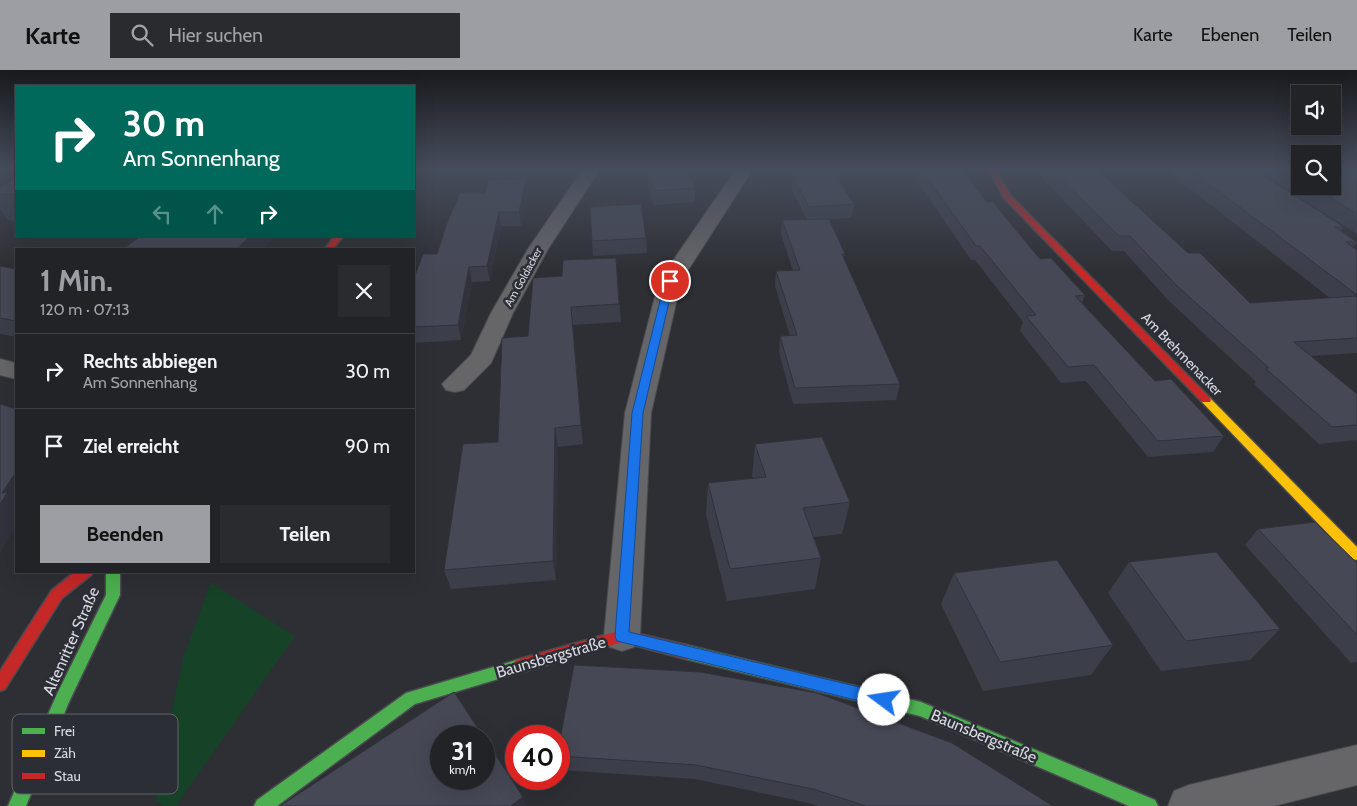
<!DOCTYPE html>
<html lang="de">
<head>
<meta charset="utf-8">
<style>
  body { margin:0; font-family:Cabin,sans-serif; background:#2a2b2f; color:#f1f3f6; height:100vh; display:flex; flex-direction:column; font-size:19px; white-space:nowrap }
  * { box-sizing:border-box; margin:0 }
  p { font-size:16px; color:#a2a4a7 }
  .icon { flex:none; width:28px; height:28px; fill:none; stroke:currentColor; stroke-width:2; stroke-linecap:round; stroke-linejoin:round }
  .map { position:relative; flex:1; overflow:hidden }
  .side { position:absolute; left:15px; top:178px; width:400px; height:325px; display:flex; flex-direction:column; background:#222327; border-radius:0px; box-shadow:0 5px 20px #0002,0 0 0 1px #3f4044 }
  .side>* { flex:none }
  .banner { position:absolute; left:15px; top:15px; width:400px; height:152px; border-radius:0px; box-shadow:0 5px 20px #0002,0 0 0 1px #3f4044; background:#00695c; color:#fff; overflow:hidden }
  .buttons { position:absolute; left:1291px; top:15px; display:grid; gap:10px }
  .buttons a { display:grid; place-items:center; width:50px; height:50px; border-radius:0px; background:#222327; box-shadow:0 5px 20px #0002,0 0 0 1px #3f4044; font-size:25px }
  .speed { position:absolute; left:430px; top:655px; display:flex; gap:10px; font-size:25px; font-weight:700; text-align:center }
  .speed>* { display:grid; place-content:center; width:65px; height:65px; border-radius:50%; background:#222327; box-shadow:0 5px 20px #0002,0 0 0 1px #3f4044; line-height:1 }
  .speed small { font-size:12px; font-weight:400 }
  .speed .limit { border:8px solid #d22; background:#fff; color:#111 }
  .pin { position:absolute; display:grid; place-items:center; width:42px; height:42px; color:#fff; margin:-21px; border:2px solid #fff; border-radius:50%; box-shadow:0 1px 5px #0007 }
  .me { position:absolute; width:55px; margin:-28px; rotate:284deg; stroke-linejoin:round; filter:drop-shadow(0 0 4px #0008) }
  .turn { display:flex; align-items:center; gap:18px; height:105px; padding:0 25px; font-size:22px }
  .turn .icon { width:65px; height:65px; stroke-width:2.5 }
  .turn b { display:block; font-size:35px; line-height:42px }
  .lanes { display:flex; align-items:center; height:48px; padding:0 25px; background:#0003; justify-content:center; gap:25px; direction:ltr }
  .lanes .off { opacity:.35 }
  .round { display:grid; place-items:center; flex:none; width:52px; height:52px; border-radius:0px; background:#2a2b2f }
  .overview { display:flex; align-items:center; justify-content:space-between; height:85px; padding:0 25px }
  h1 { font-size:30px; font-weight:800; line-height:38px; color:#9d9ea4 }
  .primary-button { display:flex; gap:10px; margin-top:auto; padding:10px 25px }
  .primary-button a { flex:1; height:58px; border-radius:0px; background:#9d9ea4; color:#111; font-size:20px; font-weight:800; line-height:58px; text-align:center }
  .primary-button a+a { background:#2a2b2f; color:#f1f3f6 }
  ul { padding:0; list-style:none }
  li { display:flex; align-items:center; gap:15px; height:75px; padding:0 25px; border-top:1px solid #3f4044 }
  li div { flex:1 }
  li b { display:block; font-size:19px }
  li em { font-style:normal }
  header { display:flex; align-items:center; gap:30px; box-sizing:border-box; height:70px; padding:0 25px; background:#9d9ea4; color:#111 }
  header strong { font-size:24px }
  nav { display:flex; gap:28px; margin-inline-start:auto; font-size:18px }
  .search { width:350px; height:45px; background:#2a2b2f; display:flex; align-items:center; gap:12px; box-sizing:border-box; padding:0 18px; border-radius:0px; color:#a2a4a7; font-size:19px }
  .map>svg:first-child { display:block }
  .green { fill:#164227 }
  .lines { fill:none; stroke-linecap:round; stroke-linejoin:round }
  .street-casing { stroke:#4a4b4f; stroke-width:2 }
  .fast-casing { stroke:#4a4b4f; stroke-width:3 }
  .slow-casing { stroke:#4a4b4f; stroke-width:3 }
  .jam-casing { stroke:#4a4b4f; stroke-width:3 }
  .street { fill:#666669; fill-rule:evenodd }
  .fast { fill:#4caf50; fill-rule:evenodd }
  .slow { fill:#ffc107; fill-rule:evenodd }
  .jam { fill:#c62828; fill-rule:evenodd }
  .wall { fill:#3c3e4a }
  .shaded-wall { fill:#31323c }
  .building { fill:#464856; stroke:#31323c }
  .route { fill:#1a73e8; stroke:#114b97 }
  .labels { text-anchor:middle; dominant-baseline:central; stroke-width:5; stroke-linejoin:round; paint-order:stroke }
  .far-street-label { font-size:11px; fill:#d9dae0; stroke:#2c2e36 }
  .street-label { font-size:14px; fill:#d9dae0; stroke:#2c2e36 }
  .near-street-label { font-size:16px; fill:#d9dae0; stroke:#2c2e36 }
  .key { fill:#2c2e36; stroke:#606269; stroke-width:1 }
  .key-label { font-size:14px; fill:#d9dae0 }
</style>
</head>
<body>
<header>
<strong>Karte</strong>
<div class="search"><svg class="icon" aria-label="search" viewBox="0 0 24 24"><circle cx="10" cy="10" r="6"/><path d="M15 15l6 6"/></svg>Hier suchen</div>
<nav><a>Karte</a><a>Ebenen</a><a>Teilen</a></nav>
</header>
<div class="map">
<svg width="1357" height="736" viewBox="0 0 1357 736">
  <rect width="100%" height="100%" fill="#2e2f34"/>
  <!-- green -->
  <path class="green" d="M211 513 295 566 176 736H164L156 731 164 678 183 588Z"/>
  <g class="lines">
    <defs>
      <g id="street">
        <path d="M583 99H600L548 179 513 243 491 293 464 320 455 322 446 320 442 314 471 285 491 243 528 179Z"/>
        <path d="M736 99H753L681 211 651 343 640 566 634 577 622 581 610 577 604 566 625 343 659 211Z"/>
        <path d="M0 289 16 293V309L0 305Z"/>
        <path d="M1357 675V715L1274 736H1168L1174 721 1189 715Z"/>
      </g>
      <g id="fast">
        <path d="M106 501H120V525L69 632 26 736H8L57 624 106 525Z"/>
        <path d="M686 575 921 632 1155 730 1158 736H1129L920 646 686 589 681 587 679 582 681 577Z"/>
        <path d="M520 589 525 591 527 596 525 601 415 634 277 736H254L257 730 406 623Z"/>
      </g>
      <path id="slow" d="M1206 327 1210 328 1357 477V490L1352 489 1202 332 1201 330Z"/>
      <g id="jam">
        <path d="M988 99H995L1010 125 1210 328 1211 330 1210 332H1202L1004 128Z"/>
        <path d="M335 166H343L333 179H325Z"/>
        <path d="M76 501H93L91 505 62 528 5 619 0 621V601L52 520Z"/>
        <path d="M622 560 686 575 691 577 693 582 691 587 686 589 622 572 520 603 515 601 513 596 515 591 520 589Z"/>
      </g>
    </defs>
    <!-- street casing -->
    <use href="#street" class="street-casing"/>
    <!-- fast casing -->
    <use href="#fast" class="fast-casing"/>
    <!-- slow casing -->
    <use href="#slow" class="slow-casing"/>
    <!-- jam casing -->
    <use href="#jam" class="jam-casing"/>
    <!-- street -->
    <use href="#street" class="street"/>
    <!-- fast -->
    <use href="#fast" class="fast"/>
    <!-- slow -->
    <use href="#slow" class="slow"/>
    <!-- jam -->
    <use href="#jam" class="jam"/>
  </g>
  <!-- wall -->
  <g class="wall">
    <path d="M646 99H688L695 118V132L653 135 646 103Z"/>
    <path d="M789 99H842L840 109H838L854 134 851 148 829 149 845 184 844 188 900 314 896 330 793 334 779 282 780 266H790L775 216 776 201H793L781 164 782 150 807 149 792 121 793 108Z"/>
    <path d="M911 99H962L987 132 1040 189 1085 225 1082 233 1155 311 1224 366 1213 382 1148 387 1086 311 1061 313 1020 261 1023 252 975 190H971L911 102Z"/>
    <path d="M1035 99H1096L1188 183 1250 233 1330 228 1171 104 1173 99H1259L1266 107 1344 157 1341 162 1357 172 1353 177 1357 180V283L1311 286 1357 324V370L1319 374 1254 314 1256 312 1168 230 1124 181H1112L1035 100Z"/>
    <path d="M1262 99H1300V116H1332L1357 100V164L1273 110Z"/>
    <path d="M16 108V151L8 150 0 139V117Z"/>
    <path d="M528 122 521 156H501L490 211 472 212 461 270 414 273V208L437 184Z"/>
    <path d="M646 168 647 183 593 186 592 171Z"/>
    <path d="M616 188 621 252 573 255 583 374 558 377 556 510 451 519 444 500 498 372 528 266 562 206Z"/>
    <path d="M0 196 16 199V267L0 264Z"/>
    <path d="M755 374 850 432 842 464 814 467 821 488 815 519 727 531 706 445 708 413 753 408 752 406Z"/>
    <path d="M1258 459 1357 493V592L1351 593 1245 475Z"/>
    <path d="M1129 492 1280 559 1250 590 1161 601 1108 523Z"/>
    <path d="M954 503 1113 575 1091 605 983 621 941 534Z"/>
    <path d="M559 675 1053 736H818L809 733 695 709 560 700 559 693Z"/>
  </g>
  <!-- shaded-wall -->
  <g class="shaded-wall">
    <path d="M526 109 528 122 521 156 519 142Z"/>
    <path d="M499 142 501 156 490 211 487 196Z"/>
    <path d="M250 166H275L263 179H237Z"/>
    <path d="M469 197 472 212 461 270 458 255Z"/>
    <path d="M571 237 573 255 583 374 581 355Z"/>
    <path d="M555 358 558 377 556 510 553 491Z"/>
    <path d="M16 402V456L0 483V434L2 423Z"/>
    <path d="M523 727 527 736H511Z"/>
  </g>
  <!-- building -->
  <g class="building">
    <path d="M648 99H688L695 118 653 121Z"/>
    <path d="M796 99H832L854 134 809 137 793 107H800Z"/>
    <path d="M921 99H962L987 132 992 131 1040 189 1051 188 1085 225 1075 226 1155 311 1171 309 1224 366 1158 371 1094 295 1068 297 1026 246 1036 245 980 176H976Z"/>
    <path d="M1052 99H1096L1188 183H1200L1250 233 1357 226V268L1294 272 1357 324V355L1332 357 1265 298H1269L1176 215 1130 166H1119Z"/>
    <path d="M1189 99H1259L1266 107 1344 157H1335L1357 172H1346L1357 180V225Z"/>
    <path d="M1286 99H1300V108Z"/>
    <path d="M1332 99 1357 100V144L1313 116H1332Z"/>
    <path d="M16 108V124H0V117Z"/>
    <path d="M526 109 519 142H499L487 196 469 197 458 255 414 257V208L423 184H437L447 153 460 123H485L489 110Z"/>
    <path d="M641 134 646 168 592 171 590 137Z"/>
    <path d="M829 149 845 184H842L900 314 795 318 780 266 797 265 776 201 800 200 782 150Z"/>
    <path d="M141 166H250L237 179H123Z"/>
    <path d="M616 188 619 234 571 237 581 355 555 358 553 491 444 500 463 374 498 372 502 268 528 266 533 208 562 206 563 190Z"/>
    <path d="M0 196 16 199V251L0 248Z"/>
    <path d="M0 334 16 339V402L2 423 8 422 0 434Z"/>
    <path d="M822 367 850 432 803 438 821 488 730 499 708 413 766 407 755 374Z"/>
    <path d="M1315 452 1357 493V565L1258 459Z"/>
    <path d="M1216 482 1280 559 1186 571 1129 492Z"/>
    <path d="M1057 490 1113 575 1000 592 954 503Z"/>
    <path d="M574 595 700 602 817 623 952 673 1053 736H866L813 719 696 695 559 686V675Z"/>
    <path d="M454 622 483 666H441V709H484V667L523 727 511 736H280Z"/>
  </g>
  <!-- sky -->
  <linearGradient id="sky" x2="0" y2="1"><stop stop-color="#191a1d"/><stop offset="0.49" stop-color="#464d5c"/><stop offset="1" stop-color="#464d5c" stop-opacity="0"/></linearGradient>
  <rect width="1357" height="202" fill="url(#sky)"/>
  <!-- route -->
  <path class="route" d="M670 208 674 211 643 343 629 562 884 623 889 625 891 630 889 635 884 637 617 571 615 566 632 343 665 211Z"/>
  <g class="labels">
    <!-- far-street labels -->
    <g class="far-street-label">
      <text transform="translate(523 207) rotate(-61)">Am Goldacker</text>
    </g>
    <!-- street labels -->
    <g class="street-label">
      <text transform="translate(1182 284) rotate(46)">Am Brehmenacker</text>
    </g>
    <!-- near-street labels -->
    <g class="near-street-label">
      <text transform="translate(71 571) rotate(-66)">Altenritter Straße</text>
      <text transform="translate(551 587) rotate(-16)">Baunsbergstraße</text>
      <text transform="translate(984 666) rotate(23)">Baunsbergstraße</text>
    </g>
  </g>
  <!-- legend -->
  <rect x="12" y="644" width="166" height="80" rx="8" class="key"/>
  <rect x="22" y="658" width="23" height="6" fill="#4caf50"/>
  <rect x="22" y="680" width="23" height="7" fill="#ffc107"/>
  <rect x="22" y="703" width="23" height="6" fill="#c62828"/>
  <g class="key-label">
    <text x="54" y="666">Frei</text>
    <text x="54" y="688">Zäh</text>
    <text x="54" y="711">Stau</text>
  </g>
</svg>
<div class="buttons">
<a><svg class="icon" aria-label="sound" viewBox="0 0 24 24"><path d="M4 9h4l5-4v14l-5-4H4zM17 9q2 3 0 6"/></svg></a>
<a><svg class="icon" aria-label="search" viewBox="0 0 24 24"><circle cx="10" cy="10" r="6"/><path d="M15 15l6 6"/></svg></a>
</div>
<div class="speed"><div>31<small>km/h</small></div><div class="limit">40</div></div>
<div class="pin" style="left:670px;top:211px;background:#d93025"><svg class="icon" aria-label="arrive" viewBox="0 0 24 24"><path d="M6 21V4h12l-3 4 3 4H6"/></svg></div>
<svg class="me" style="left:884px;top:630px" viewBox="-20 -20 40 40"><circle r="19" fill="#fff"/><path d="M0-13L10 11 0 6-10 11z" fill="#1a73e8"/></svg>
<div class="banner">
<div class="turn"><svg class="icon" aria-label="right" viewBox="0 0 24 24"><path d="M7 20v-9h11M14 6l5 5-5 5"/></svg><div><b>30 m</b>Am Sonnenhang</div></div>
<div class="lanes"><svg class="icon off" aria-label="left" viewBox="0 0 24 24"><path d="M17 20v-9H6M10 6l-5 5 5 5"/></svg><svg class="icon off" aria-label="ahead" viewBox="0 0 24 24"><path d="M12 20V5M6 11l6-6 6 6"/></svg><svg class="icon" aria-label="right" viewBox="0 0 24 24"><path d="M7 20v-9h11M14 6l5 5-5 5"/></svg></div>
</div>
<section class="side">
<div class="overview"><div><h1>1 Min.</h1><p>120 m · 07:13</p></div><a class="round"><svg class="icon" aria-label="close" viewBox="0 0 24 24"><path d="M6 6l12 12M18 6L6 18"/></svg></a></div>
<ul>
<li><svg class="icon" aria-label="right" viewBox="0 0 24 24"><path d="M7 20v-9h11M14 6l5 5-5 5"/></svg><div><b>Rechts abbiegen</b><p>Am Sonnenhang</p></div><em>30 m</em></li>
<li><svg class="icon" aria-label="arrive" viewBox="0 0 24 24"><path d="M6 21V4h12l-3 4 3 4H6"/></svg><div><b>Ziel erreicht</b></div><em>90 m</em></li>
</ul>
<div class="primary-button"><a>Beenden</a><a>Teilen</a></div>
</section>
</div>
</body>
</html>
